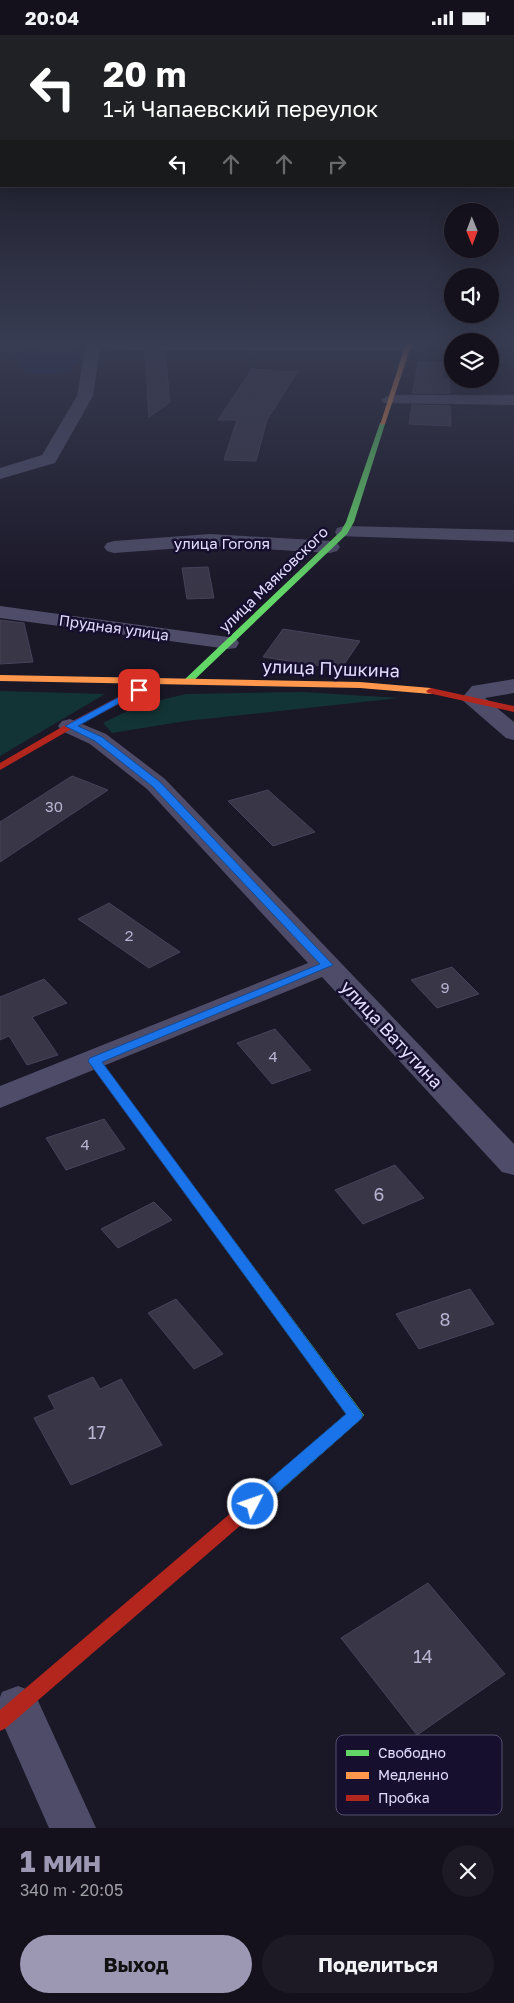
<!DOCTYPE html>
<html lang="ru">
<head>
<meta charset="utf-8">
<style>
  body { margin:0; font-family:"Golos Text",sans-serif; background:#1d1a26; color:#f1f3f6; height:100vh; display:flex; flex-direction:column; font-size:19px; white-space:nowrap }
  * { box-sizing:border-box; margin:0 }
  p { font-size:16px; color:#9d9da4 }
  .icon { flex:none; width:28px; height:28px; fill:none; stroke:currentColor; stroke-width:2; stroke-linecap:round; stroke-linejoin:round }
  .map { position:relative; height:1793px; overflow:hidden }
  .details { display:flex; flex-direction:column; background:#14111d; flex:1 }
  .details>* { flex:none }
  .hud { position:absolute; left:0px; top:0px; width:515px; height:152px; box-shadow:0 5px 20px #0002,0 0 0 1px #33313b; background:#202124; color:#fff; overflow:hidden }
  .needle { width:32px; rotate:179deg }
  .controls { position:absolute; left:444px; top:168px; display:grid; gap:10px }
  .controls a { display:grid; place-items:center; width:55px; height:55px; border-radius:50%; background:#14111d; box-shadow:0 5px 20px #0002,0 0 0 1px #33313b; font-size:25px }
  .pin { position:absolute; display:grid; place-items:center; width:42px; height:42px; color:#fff; margin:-21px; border-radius:10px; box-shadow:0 2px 8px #0006 }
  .me { position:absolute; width:55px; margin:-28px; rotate:49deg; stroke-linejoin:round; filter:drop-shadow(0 0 4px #0008) }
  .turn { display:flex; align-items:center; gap:18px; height:105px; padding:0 20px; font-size:22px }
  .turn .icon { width:65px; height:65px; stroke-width:2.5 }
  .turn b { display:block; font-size:35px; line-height:42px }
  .lanes { display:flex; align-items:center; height:48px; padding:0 20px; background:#0003; justify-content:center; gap:25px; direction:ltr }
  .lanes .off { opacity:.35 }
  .round { display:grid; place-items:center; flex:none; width:52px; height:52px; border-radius:26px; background:#1d1a26 }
  .overview { display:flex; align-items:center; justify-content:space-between; height:85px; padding:0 20px }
  h1 { font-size:30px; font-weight:700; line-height:38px; color:#9c98b3 }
  .action { display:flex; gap:10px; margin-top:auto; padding:10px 20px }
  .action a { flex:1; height:58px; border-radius:30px; background:#9c98b3; color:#111; font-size:20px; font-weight:700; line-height:58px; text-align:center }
  .action a+a { background:#1d1a26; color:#f1f3f6 }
  .status { display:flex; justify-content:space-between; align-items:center; height:35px; padding:0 25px; background:#14111d; direction:ltr }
  .status svg { height:14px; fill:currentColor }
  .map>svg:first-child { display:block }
  .green { fill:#133436 }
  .water { fill:#091e4b }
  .building { fill:#393648; stroke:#474259 }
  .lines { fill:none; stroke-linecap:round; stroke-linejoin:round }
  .street { fill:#4e4c68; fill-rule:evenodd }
  .fast { fill:#63d668; fill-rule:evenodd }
  .slow { fill:#ff974d; fill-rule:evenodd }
  .jam { fill:#b3261e; fill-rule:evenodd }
  .route { fill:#1a73e8; stroke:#114b97 }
  .labels { text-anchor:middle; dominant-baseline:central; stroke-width:5; stroke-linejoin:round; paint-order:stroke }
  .far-street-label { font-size:15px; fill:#e2ddff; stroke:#16102e }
  .number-label { font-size:15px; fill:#b8b3d1 }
  .street-label { font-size:18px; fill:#e2ddff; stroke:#16102e }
  .near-number-label { font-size:18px; fill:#b8b3d1 }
  .key { fill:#16102e; stroke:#534e6d; stroke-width:1 }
  .key-label { font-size:14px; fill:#e2ddff }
</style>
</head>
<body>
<div class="status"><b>20:04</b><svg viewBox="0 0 49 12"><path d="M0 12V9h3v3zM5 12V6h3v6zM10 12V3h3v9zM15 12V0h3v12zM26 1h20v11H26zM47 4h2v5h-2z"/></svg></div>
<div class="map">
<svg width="514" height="1793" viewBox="0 0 514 1793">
  <rect width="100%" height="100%" fill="#1a1727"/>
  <!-- green -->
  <g class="green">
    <path d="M0 656 105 659 0 721Z"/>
    <path d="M302 657 400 663 186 686 112 698 103 688 140 670 186 659Z"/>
  </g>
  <!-- water -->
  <path class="water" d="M50 312 78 316 81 324C71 340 34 346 19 332 17 329 16 325 15 321 28 318 35 313 50 312Z"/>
  <!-- building -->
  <g class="building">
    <path d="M145 317H165L170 367 149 382Z"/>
    <path d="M418 327 444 328 442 344H449L450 358H413Z"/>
    <path d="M252 334 297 337 267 385 256 426 224 425 237 385H218Z"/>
    <path d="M412 370 450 371 451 391 409 389Z"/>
    <path d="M208 532 214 563 187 564 182 533Z"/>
    <path d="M0 585 24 588 33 627 0 629Z"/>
    <path d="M283 594 360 606 341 634 263 622Z"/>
    <path d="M72 741 108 755 0 827V787Z"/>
    <path d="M268 755 315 797 273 811 228 766Z"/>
    <path d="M109 868 180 917 149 933 78 884Z"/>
    <path d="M452 932 479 959 437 973 411 945Z"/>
    <path d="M44 944 67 968 32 982 58 1020 27 1030 9 1001 0 1005V962Z"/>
    <path d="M275 994 311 1035 272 1049 237 1008Z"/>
    <path d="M104 1084 125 1114 66 1135 46 1103Z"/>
    <path d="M395 1130 424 1163 363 1189 335 1155Z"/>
    <path d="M154 1167 172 1185 118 1213 101 1194Z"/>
    <path d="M470 1254 494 1289 419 1314 396 1279Z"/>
    <path d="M176 1264 223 1319 194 1334 148 1278Z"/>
    <path d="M93 1342 100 1354 121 1344 162 1410 71 1450 34 1383 55 1374 48 1361Z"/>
    <path d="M428 1548 505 1639 417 1700 341 1603Z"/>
  </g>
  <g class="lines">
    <!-- street -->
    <g class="street">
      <path d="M86 308H411L415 312 408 316 117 315 100 313 93 361 55 428 0 444V433L42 420 77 361Z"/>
      <path d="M389 360H514V370L383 368 381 365Z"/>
      <path d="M344 491 514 495V507L337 501 335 497 337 493Z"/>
      <path d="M210 499 330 506 337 508 340 512 337 516 330 518 210 511 114 518 107 516 104 512 107 508 114 506Z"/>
      <path d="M0 571 228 602 236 603 239 608 236 613 228 614 0 583Z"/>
      <path d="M514 644V658L485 663 514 687V705L506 703 461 664 472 651Z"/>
      <path d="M70 684 106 699 165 744 514 1109V1140L502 1137 322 942 0 1073V1051L308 928 147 754 90 709 62 696 58 691 62 686Z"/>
      <path d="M18 1651 34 1657 96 1793H49L0 1682V1662L2 1657Z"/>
    </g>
    <!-- fast -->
    <g class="fast">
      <path d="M380 388 385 389 354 487 347 499 190 649H184V645L341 496 346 487Z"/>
      <path d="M196 1159 201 1161 364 1380 361 1384 271 1464 265 1466 259 1464 257 1459 259 1454 346 1379 191 1167 189 1164 191 1161Z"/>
    </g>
    <!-- slow -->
    <g class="slow">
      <path d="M406 308H412L385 389 380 390Z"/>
      <path d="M0 640 360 647 431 653 436 656 431 659 360 653 0 646Z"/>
    </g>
    <!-- jam -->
    <g class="jam">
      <path d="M144 643 149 646 142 657 73 693 0 735V728L67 689 135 653 141 644Z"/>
      <path d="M431 653 514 671V677L428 658 426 656Z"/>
      <path d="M94 1022 98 1023 201 1161 203 1164 201 1167 196 1169 191 1167 90 1029 88 1026 90 1023Z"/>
      <path d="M265 1452 271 1454 273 1459 271 1464 6 1693 0 1696V1675L259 1454Z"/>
    </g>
  </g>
  <!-- sky -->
  <linearGradient id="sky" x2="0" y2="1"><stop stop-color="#0e0d15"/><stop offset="0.55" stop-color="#383c52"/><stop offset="1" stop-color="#383c52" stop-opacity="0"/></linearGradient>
  <rect width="514" height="559" fill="url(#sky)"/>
  <!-- route -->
  <path class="route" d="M136 653 143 655 78 691 102 702 160 747 333 930 102 1027 363 1380 361 1384 259 1474 253 1476 247 1474 245 1469 247 1464 346 1379 88 1026 90 1023 320 929 152 751 95 706 65 691Z"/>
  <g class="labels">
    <!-- far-street labels -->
    <g class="far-street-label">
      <text x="222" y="508">улица Гоголя</text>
      <text transform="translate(273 544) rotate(-44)">улица Маяковского</text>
      <text transform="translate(114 592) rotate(8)">Прудная улица</text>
    </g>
    <!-- number labels -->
    <g class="number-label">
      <text x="54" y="771">30</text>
      <text x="129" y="900">2</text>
      <text x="445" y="952">9</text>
      <text x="273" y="1021">4</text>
      <text x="85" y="1109">4</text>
    </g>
    <!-- street labels -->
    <g class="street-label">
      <text transform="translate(331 633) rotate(2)">улица Пушкина</text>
      <text transform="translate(392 999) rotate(47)">улица Ватутина</text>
    </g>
    <!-- near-number labels -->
    <g class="near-number-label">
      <text x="379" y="1159">6</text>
      <text x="445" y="1284">8</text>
      <text x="97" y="1397">17</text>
      <text x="423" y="1621">14</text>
    </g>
  </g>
  <!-- legend -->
  <rect x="336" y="1700" width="166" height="80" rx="8" class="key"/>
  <rect x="346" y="1715" width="23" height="6" fill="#63d668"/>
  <rect x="346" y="1737" width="23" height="7" fill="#ff974d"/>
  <rect x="346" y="1760" width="23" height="6" fill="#b3261e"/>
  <g class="key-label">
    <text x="378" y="1723">Свободно</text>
    <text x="378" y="1745">Медленно</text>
    <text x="378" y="1768">Пробка</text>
  </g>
</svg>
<div class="controls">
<a><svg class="needle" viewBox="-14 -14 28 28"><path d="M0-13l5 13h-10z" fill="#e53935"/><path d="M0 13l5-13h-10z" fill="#9d9da4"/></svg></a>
<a><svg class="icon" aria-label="sound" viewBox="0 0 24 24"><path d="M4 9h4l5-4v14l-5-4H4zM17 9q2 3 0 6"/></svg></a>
<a><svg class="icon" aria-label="layers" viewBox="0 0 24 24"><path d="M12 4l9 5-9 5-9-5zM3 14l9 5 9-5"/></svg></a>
</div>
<div class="pin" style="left:139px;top:655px;background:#d93025"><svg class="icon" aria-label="arrive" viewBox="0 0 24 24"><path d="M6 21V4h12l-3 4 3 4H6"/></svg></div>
<svg class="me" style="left:253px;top:1469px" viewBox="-20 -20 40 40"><circle r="17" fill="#1a73e8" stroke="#fff" stroke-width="3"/><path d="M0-11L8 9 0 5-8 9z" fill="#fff"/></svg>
<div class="hud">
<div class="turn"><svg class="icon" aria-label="left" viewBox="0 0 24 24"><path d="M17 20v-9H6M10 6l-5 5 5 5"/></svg><div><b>20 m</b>1-й Чапаевский переулок</div></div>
<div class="lanes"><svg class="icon" aria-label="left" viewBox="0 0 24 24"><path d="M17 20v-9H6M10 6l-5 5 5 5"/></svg><svg class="icon off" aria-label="ahead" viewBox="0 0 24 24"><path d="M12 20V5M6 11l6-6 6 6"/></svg><svg class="icon off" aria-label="ahead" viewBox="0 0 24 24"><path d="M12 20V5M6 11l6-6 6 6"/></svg><svg class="icon off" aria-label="right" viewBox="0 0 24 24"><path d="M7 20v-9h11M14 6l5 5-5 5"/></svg></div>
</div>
</div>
<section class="details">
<div class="overview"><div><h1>1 мин</h1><p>340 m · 20:05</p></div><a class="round"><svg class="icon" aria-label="close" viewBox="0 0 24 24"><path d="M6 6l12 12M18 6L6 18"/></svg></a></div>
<div class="action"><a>Выход</a><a>Поделиться</a></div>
</section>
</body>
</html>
